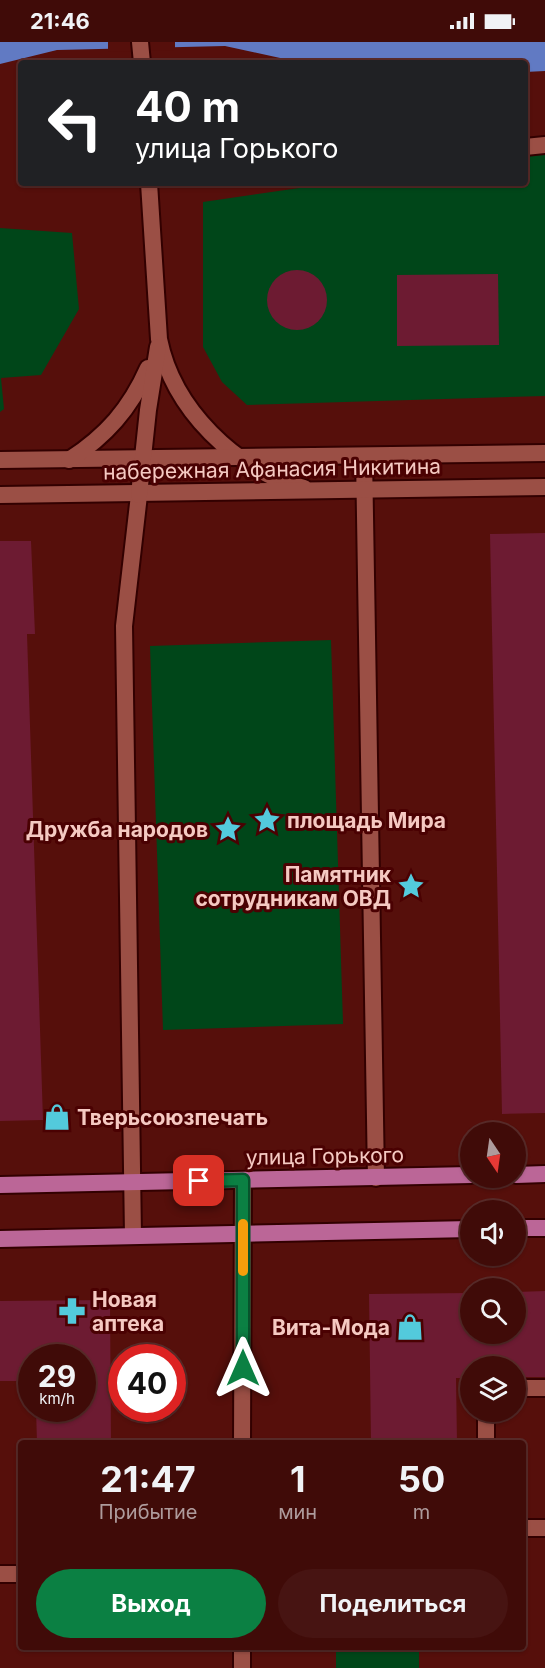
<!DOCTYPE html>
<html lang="ru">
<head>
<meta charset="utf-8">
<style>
  body { margin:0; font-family:Inter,sans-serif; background:#471412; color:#f1f3f6; height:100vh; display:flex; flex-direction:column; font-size:22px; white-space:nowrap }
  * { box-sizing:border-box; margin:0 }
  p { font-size:20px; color:#ae9b9c }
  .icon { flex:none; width:33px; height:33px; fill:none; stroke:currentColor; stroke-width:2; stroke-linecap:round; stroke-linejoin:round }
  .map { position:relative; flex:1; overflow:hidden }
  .drawer { position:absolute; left:18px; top:1398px; width:508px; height:210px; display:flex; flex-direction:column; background:#400b08; border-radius:6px; box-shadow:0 2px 4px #0004,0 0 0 2px #592b29 }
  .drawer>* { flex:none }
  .top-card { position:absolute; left:18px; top:18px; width:510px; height:126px; border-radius:6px; box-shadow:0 2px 4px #0004,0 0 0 2px #592b29; background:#202124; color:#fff; overflow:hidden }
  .needle { width:39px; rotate:167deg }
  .buttons { position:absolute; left:460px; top:1080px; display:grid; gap:12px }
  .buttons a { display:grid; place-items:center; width:66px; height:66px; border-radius:50%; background:#400b08; box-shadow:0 2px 4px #0004,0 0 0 2px #592b29; font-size:30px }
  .speed { position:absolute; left:18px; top:1302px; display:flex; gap:12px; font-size:30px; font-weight:700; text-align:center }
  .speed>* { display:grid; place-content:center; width:78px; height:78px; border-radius:50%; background:#400b08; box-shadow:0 2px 4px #0004,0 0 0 2px #592b29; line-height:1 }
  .speed small { font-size:15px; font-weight:400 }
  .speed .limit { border:9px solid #d22; background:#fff; color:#111 }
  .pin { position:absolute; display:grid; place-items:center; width:51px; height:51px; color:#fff; margin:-26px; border-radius:12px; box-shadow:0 3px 9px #0006 }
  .me { position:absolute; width:66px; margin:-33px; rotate:0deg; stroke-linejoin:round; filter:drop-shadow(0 0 4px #0008) }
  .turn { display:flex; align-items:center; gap:21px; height:126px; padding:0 18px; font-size:27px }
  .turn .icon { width:78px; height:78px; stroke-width:2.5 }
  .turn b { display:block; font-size:42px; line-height:51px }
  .eta { display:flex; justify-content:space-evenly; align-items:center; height:102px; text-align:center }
  .eta b { font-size:36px; font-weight:700; line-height:42px }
  .action { display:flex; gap:12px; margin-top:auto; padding:12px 18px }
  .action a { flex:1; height:69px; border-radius:36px; background:#0b8043; color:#fff; font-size:24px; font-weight:700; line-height:69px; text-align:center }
  .action a+a { background:#471412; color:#f1f3f6 }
  .status { display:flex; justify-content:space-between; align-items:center; height:42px; padding:0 30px; background:#400b08; direction:ltr }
  .status svg { height:16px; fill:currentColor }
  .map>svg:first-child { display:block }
  .green { fill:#004619 }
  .water { fill:#617ac3 }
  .pier { fill:#560f0b }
  .building { fill:#6d1b32 }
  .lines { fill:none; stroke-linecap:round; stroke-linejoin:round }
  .service-casing { stroke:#320000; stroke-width:20 }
  .minor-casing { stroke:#320000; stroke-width:20 }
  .tertiary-casing { stroke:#320000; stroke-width:20 }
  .secondary-casing { stroke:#320000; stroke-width:20 }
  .primary-casing { stroke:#320000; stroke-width:20 }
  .service { stroke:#9b4f45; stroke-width:16 }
  .minor { stroke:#9b4f45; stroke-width:16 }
  .tertiary { stroke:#9b4f45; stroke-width:16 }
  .secondary { stroke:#9b4f45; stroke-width:16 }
  .primary { stroke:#bb6697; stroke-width:16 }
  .route-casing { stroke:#07532c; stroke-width:15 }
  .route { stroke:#0b8043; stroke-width:10 }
  .slow { stroke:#f59e0b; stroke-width:10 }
  .labels { text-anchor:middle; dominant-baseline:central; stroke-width:6; stroke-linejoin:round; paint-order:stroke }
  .street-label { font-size:21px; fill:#f5c9c2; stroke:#4a0102 }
  .poi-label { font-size:21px; font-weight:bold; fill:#f5c9c2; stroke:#4a0102; text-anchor:start }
</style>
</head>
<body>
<div class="status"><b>21:46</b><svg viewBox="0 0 49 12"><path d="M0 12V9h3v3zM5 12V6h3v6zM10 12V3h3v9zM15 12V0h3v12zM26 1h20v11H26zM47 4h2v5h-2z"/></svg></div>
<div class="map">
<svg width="545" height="1626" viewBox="0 0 545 1626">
  <rect width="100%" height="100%" fill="#560f0b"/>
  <!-- green -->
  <g class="green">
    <path d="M545 110V354L247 363 222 340 203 305V160L334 141H525V113Z"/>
    <path d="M0 186 72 191 79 267 41 333 1 336 4 367 0 370Z"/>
    <path d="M331 598 343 982 163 988 150 604Z"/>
    <rect x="336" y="1605" width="83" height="21"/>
  </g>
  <!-- water -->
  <path class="water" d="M0 0H545V29L525 30V21H303L225 4 57 8 0 22Z"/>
  <!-- pier -->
  <path class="pier" d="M108 0H175V8L108 10Z"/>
  <!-- building -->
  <g class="building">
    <circle cx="297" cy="258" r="30"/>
    <path d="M498 232 499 303 397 304V233Z"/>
    <path d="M545 491V1071L502 1072 490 492Z"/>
    <path d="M0 499H31L35 592H27L43 1078 0 1079Z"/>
    <path d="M545 1249V1335H516V1324H471V1336H456L457 1401H371L369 1252 471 1251V1292H516V1250Z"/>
    <path d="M110 1258 111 1401H37L36 1366H82V1316H32V1339H0V1259Z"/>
  </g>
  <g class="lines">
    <defs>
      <g id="service">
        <path d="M516 1346H545"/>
        <path d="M486 1401V1370"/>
        <path d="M524 1486H545"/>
        <path d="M0 1532H21"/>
      </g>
      <g id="minor">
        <path d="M525 105 545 103"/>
        <path d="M364 414 376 1136"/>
      </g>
      <g id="tertiary">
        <path d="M133 1194 124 584 139 453"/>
        <path d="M242 1401 243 1138"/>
        <path d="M242 1626V1605"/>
      </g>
      <g id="secondary">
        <path d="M140 0 142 21"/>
        <path d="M149 141 159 297C173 367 235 428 304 446"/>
        <path d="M0 418 545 411"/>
        <path d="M69 418C106 394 130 367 148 326"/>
        <path d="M0 453 545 445"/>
        <path d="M139 453 148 368 158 305"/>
      </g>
      <g id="primary">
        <path d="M516 1133 545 1132"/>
        <path d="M0 1143 471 1133"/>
        <path d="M516 1186H545"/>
        <path d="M0 1197 471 1187"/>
      </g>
    </defs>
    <!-- service casing -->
    <use href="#service" class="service-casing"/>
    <!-- minor casing -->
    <use href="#minor" class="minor-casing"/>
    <!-- tertiary casing -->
    <use href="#tertiary" class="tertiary-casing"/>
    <!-- secondary casing -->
    <use href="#secondary" class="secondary-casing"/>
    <!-- primary casing -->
    <use href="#primary" class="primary-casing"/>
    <!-- service -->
    <use href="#service" class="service"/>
    <!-- minor -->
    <use href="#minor" class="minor"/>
    <!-- tertiary -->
    <use href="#tertiary" class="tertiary"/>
    <!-- secondary -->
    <use href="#secondary" class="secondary"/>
    <!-- primary -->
    <use href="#primary" class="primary"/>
  </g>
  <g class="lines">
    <defs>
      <path id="route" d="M199 1139 243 1138V1326"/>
    </defs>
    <!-- route casing -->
    <use href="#route" class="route-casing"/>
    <!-- route -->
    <use href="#route" class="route"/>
    <!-- slow -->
    <path class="slow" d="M243 1182V1229"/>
  </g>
  <!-- icons -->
  <defs>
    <symbol id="sight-bare" viewBox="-9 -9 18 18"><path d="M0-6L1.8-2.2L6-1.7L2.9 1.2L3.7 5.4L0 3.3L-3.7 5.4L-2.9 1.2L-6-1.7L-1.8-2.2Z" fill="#53cadc" stroke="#4a0102" stroke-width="2.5" paint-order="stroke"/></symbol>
    <symbol id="shop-bare" viewBox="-9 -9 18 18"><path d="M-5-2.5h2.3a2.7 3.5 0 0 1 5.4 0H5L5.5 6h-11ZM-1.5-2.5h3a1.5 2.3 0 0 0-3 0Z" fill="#53cadc" stroke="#4a0102" stroke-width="2.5" paint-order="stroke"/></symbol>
    <symbol id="pharmacy-bare" viewBox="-9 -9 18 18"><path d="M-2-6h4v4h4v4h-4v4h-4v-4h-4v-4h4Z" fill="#53cadc" stroke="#4a0102" stroke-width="2.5" paint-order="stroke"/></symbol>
  </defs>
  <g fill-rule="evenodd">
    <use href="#sight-bare" x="248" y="759" width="38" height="38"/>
    <use href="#sight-bare" x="209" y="768" width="38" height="38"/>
    <use href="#sight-bare" x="392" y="825" width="38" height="38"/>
    <use href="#shop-bare" x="38" y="1056" width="38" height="38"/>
    <use href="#pharmacy-bare" x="53" y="1250" width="38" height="38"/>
    <use href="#shop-bare" x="391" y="1266" width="38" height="38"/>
  </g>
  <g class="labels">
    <!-- street labels -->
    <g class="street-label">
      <text transform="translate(272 427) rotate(-1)">набережная Афанасия Никитина</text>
      <text transform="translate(325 1114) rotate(-1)">улица Горького</text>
    </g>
    <!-- poi labels -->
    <g class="poi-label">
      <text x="287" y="778">площадь Мира</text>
      <text x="208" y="787" text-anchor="end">Дружба народов</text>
      <text x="391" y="832" text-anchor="end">Памятник<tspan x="391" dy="24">сотрудникам ОВД</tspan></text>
      <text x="77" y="1075">Тверьсоюзпечать</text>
      <text x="92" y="1257">Новая<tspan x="92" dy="24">аптека</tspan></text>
      <text x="390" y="1285" text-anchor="end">Вита-Мода</text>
    </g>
  </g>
</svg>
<div class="buttons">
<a><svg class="needle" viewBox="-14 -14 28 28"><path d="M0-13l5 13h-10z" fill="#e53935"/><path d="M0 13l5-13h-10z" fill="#ae9b9c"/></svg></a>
<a><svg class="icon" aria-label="sound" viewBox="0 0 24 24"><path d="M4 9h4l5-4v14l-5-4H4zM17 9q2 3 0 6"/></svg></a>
<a><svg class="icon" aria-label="search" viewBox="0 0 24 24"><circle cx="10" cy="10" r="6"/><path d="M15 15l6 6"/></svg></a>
<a><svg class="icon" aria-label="layers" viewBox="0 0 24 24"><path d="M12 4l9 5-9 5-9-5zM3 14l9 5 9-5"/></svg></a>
</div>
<div class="speed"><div>29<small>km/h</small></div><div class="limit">40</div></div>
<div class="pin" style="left:199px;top:1139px;background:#d93025"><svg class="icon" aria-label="arrive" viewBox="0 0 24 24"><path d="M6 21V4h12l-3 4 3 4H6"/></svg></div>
<svg class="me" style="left:243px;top:1326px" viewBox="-20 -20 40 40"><path d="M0-17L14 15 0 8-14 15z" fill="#0b8043" stroke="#fff" stroke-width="4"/></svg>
<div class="top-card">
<div class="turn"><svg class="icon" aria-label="left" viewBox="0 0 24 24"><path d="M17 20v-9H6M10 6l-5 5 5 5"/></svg><div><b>40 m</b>улица Горького</div></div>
</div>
<section class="drawer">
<div class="eta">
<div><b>21:47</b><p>Прибытие</p></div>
<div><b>1</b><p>мин</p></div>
<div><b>50</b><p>m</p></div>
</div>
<div class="action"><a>Выход</a><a>Поделиться</a></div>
</section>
</div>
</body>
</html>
